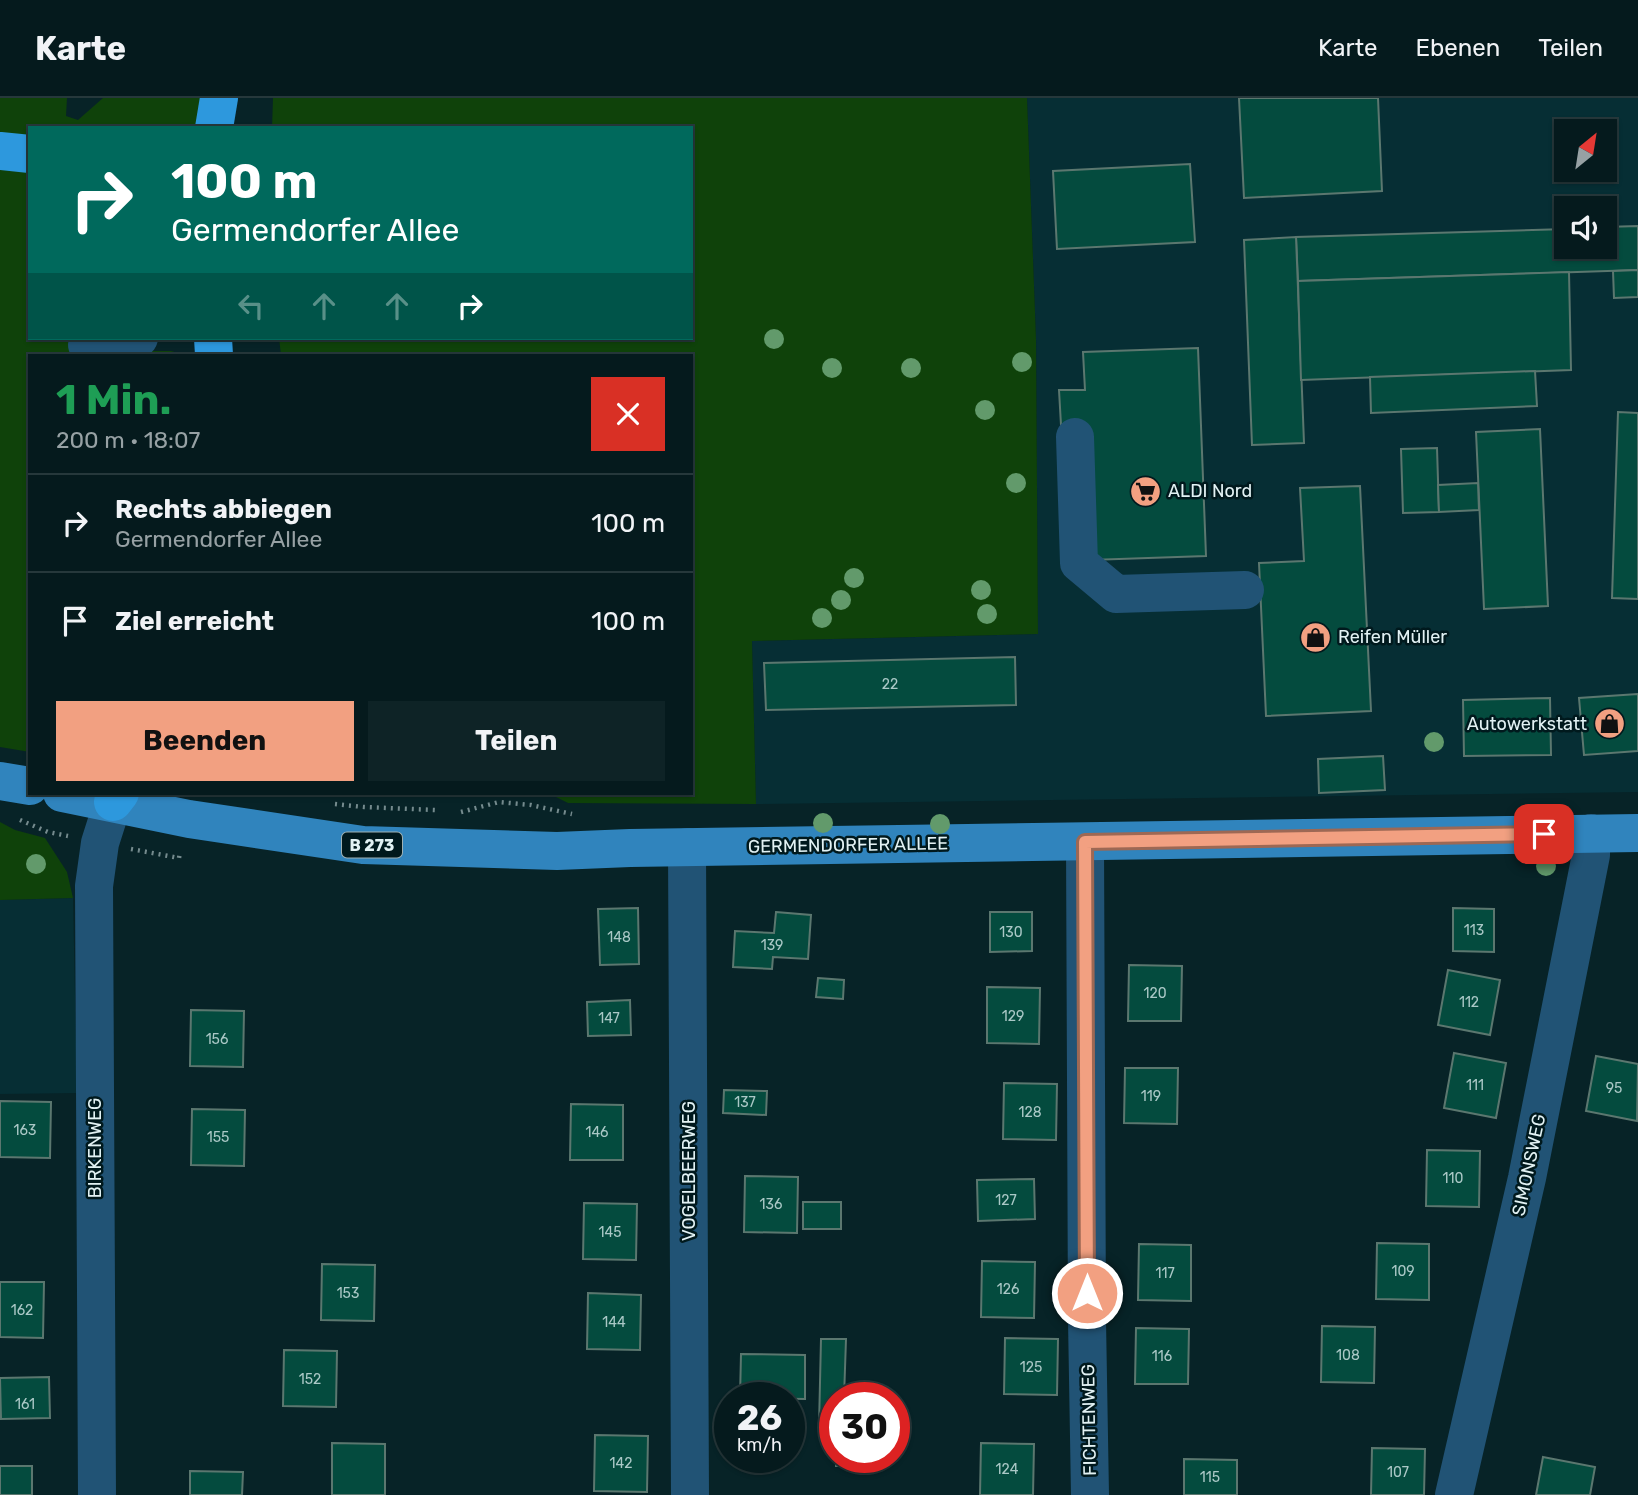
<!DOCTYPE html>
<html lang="de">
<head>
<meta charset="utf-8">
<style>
  body { margin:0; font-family:Rubik,sans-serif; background:#0e2326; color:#f1f3f6; height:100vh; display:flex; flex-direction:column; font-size:26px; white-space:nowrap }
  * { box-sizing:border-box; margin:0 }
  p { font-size:23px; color:#97a1a4 }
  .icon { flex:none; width:38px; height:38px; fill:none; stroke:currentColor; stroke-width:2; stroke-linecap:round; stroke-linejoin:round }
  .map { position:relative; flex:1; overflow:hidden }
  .details { position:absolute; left:28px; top:256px; width:665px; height:441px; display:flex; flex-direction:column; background:#051a1d; border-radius:0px; box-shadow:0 2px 5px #0004,0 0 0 2px #26383b }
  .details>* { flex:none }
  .guide { position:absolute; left:28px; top:28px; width:665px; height:214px; border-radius:0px; box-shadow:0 2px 5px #0004,0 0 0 2px #26383b; background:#00695c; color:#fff; overflow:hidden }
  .needle { width:46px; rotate:30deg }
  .fabs { position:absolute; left:1554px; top:21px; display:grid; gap:14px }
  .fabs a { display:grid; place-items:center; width:63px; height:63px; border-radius:0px; background:#051a1d; box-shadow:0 2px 5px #0004,0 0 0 2px #26383b; font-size:35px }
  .speed { position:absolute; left:714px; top:1284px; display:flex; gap:14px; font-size:35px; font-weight:700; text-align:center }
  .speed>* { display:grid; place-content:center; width:91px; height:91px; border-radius:50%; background:#051a1d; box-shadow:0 2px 5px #0004,0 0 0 2px #26383b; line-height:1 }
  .speed small { font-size:18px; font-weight:400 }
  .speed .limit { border:10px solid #d22; background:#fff; color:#111 }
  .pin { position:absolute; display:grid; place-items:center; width:60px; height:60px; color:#fff; margin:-30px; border-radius:14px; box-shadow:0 4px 10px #0006 }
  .me { position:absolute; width:77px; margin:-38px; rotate:0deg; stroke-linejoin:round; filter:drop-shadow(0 0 5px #0008) }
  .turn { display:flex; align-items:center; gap:24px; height:147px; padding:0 28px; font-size:32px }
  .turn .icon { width:91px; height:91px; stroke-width:2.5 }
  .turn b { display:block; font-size:49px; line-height:60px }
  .lanes { display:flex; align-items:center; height:66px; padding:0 28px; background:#0003; justify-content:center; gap:35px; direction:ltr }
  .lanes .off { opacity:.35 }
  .round { display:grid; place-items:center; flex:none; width:74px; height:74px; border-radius:0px; background:#0e2326 }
  .headline { display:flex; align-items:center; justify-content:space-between; height:119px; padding:0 28px }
  h1 { font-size:42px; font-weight:700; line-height:52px; color:#1e9e55 }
  .action { display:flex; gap:14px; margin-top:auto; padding:14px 28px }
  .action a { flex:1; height:80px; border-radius:0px; background:#f2a081; color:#111; font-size:28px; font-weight:700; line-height:80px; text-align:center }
  .action a+a { background:#0e2326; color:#f1f3f6 }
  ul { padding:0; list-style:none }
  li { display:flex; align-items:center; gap:21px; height:98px; padding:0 28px; border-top:2px solid #26383b }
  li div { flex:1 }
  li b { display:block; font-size:26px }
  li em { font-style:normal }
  header { display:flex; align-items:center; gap:42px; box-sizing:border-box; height:98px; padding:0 35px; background:#051a1d; border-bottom:2px solid #26383b }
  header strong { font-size:33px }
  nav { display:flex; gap:38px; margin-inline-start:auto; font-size:24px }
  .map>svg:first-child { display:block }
  .built { fill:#062e34; fill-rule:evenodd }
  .green { fill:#0f420a }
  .building { fill:#044b3e; stroke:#5b776f; stroke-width:2 }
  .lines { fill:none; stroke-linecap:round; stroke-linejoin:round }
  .path { stroke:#758b8e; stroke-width:4.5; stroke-dasharray:2 5; stroke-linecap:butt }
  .minor { stroke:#215375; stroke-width:38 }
  .major { stroke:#3084bd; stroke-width:38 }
  .highway { stroke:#2d98dd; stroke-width:38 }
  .tree { fill:#629a6b }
  .route-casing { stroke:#9d6854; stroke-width:18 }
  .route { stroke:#f2a081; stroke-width:12 }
  .labels { text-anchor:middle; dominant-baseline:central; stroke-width:5; stroke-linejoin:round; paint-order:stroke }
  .number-label { font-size:14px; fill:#aac8c6 }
  .shield { fill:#00191d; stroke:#9eb1b4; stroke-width:2 }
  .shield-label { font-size:16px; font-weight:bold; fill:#e2f2f4 }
  .poi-label { font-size:18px; fill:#e2f2f4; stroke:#00191d; text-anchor:start }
  .street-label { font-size:18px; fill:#e2f2f4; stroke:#00191d }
</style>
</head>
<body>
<header>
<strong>Karte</strong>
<nav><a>Karte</a><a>Ebenen</a><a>Teilen</a></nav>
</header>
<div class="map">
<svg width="1638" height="1397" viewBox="0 0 1638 1397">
  <rect width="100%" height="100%" fill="#072327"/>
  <!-- built -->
  <g class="built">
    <path d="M1027 0H1638V694L756 706 752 543 1038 536 1036 241ZM1566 33H1605V72H1566ZM1566 110H1605V149H1566Z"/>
    <path d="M73 800 77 995 0 996V802Z"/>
  </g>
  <!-- green -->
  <g class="green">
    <path d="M0 0H67L66 18 78 22 103 0H205L198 30H30V41L0 39Z"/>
    <path d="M273 0H1027L1036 241 1038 536 752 543 756 706 568 705 548 695H691V257H281L279 240H691V30H272Z"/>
    <path d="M0 68 30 69V240H144L146 253H171L185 257H30V654L0 649Z"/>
    <path d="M0 724 15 732 45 740 67 774 73 800 0 802Z"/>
  </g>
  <!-- building -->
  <g class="building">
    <path d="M1239 0H1378L1382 93 1244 100Z"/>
    <path d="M1190 66 1195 144 1057 151 1053 73Z"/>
    <path d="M1638 128V172L1298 183 1296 139 1566 131V149H1605V129Z"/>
    <path d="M1296 139 1304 345 1252 347 1244 142Z"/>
    <path d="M1638 172V199L1614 200 1613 173Z"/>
    <path d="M1569 174 1571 272 1301 282 1298 183Z"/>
    <path d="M1198 250 1206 458 1090 462 1061 327 1059 292H1085L1083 254Z"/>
    <path d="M1535 273 1537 308 1371 315 1370 279Z"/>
    <path d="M1618 314 1638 315V501L1612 500Z"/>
    <path d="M1540 331 1548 508 1484 511 1476 334Z"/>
    <path d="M1437 350 1439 414 1403 415 1401 351Z"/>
    <path d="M1478 385 1479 412 1439 414 1438 387Z"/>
    <path d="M1360 388 1371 613 1266 618 1259 465 1304 463 1300 390Z"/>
    <path d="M1015 559 1016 607 766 612 764 565Z"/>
    <path d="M1638 596V653L1584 657 1579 600Z"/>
    <path d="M1550 600 1551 657 1464 658 1463 602Z"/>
    <path d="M1383 658 1385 692 1319 695 1318 661Z"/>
    <path d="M638 810 639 866 600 867 598 811Z"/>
    <path d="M1453 810 1494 811V854L1453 853Z"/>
    <path d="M776 814 811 817 808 861 773 859 772 871 733 869 735 833 774 835Z"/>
    <path d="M990 814H1032V853L990 854Z"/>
    <path d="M1129 867 1182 868 1181 923H1128Z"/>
    <path d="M1448 872 1500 882 1490 937 1438 927Z"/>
    <path d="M818 880 844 882 843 901 816 899Z"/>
    <path d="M987 889 1040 890 1039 946 987 945Z"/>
    <path d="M630 902 631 937 588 938 587 904Z"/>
    <path d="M191 912 244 913 243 969 190 968Z"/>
    <path d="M1454 955 1506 965 1496 1020 1444 1010Z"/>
    <path d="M1596 958 1638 966 1637 1023 1586 1013Z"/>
    <path d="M1125 970H1178L1177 1026 1124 1025Z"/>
    <path d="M1004 985 1057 986 1056 1042 1003 1041Z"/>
    <path d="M724 992 767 993 766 1017 723 1015Z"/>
    <path d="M0 1003 51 1004 50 1060 0 1059Z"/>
    <path d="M571 1006 623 1007V1062H570Z"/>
    <path d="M192 1011 245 1012 244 1068 191 1067Z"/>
    <path d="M1427 1052 1480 1053 1479 1109 1426 1108Z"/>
    <path d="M745 1078 798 1079 797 1135 744 1134Z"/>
    <path d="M1034 1081 1035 1121 978 1123 977 1082Z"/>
    <rect x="803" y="1104" width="38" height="27"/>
    <path d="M584 1105 637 1106 636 1162 583 1161Z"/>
    <path d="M1377 1145 1429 1146V1202L1376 1201Z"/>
    <path d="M1139 1146 1191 1147V1203L1138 1202Z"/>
    <path d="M982 1163 1035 1164 1034 1220 981 1219Z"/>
    <path d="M322 1166 375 1167 374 1223 321 1222Z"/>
    <path d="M0 1184H44L43 1240 0 1239Z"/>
    <path d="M588 1195 641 1197 640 1252 587 1251Z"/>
    <path d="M1322 1228 1375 1229 1374 1285 1321 1284Z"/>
    <path d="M1136 1230 1189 1231 1188 1286H1135Z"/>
    <path d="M1005 1240 1058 1241 1057 1297 1004 1296Z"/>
    <path d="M821 1241H846L844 1300H835V1328H819Z"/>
    <path d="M284 1252 337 1253 336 1309 283 1308Z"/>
    <path d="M741 1256 805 1257V1301L740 1300Z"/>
    <path d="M49 1279 50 1320 1 1321 0 1280Z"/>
    <path d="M595 1337 648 1338 647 1394 594 1393Z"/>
    <path d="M332 1345 385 1346V1397H332Z"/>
    <path d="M981 1345 1034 1346 1033 1397H980Z"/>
    <path d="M1372 1350 1425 1351 1424 1397H1371Z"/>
    <path d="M1543 1359 1595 1369 1590 1397H1536Z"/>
    <rect x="836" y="1360" width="19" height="8"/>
    <path d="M1184 1361 1237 1362V1397H1184Z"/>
    <rect x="0" y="1368" width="32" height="29"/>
    <path d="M190 1373 243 1374 242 1397H190Z"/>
  </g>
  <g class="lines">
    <!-- path -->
    <g class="path">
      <path d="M335 706 364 709 435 712"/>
      <path d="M461 714 499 704 531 707 572 716"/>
      <path d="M20 722 48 734 68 738"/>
      <path d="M131 751 179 760 180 754"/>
    </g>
    <!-- minor -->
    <g class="minor">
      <path d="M87 247 139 240"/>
      <path d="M1075 339 1079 465 1116 496 1245 492"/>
      <path d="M1085 744 1087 1222 1090 1397"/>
      <path d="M687 749 690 1397"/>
      <path d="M97 1397 94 788 100 745 113 704"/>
      <path d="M1454 1397 1527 1080 1591 757V735"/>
    </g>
    <!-- major -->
    <g class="major">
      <path d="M0 683 30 688"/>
      <path d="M62 695 189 721 363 747 557 753 630 750 1638 735"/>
    </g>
    <!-- highway -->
    <g class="highway">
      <path d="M214 30 219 0"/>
      <path d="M0 53 30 56"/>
      <path d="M213 240 214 257"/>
      <path d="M113 704 120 695"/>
    </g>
  </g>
  <!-- trees -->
  <g class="tree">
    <circle cx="774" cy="241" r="10"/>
    <circle cx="1022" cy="264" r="10"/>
    <circle cx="832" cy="270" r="10"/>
    <circle cx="911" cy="270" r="10"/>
    <circle cx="985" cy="312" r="10"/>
    <circle cx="1016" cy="385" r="10"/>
    <circle cx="854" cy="480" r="10"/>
    <circle cx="981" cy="492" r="10"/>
    <circle cx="841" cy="502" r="10"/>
    <circle cx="987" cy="516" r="10"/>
    <circle cx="822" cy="520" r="10"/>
    <circle cx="1434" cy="644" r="10"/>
    <circle cx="823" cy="725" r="10"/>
    <circle cx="940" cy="726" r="10"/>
    <circle cx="36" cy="766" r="10"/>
    <circle cx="1546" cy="768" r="10"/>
  </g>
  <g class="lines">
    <defs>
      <path id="route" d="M1087 1195 1085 744 1544 736"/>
    </defs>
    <!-- route casing -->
    <use href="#route" class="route-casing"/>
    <!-- route -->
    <use href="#route" class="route"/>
  </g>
  <!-- icons -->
  <defs>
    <symbol id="supermarket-disc" viewBox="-11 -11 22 22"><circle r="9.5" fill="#f2a081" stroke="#00191d"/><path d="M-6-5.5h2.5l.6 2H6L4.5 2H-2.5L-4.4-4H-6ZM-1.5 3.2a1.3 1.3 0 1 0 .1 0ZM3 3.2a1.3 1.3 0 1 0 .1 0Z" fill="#111"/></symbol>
    <symbol id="shop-disc" viewBox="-11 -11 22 22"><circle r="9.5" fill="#f2a081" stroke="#00191d"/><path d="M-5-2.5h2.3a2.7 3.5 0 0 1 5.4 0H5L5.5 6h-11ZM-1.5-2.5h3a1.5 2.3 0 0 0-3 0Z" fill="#111"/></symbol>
  </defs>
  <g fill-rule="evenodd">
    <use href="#supermarket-disc" x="1128" y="376" width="35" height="35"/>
    <use href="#shop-disc" x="1298" y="522" width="35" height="35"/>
    <use href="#shop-disc" x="1592" y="608" width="35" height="35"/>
  </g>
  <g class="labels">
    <!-- number labels -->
    <g class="number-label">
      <text x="890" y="586">22</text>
      <text x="1474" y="832">113</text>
      <text x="1011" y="834">130</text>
      <text x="619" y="839">148</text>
      <text x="772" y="847">139</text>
      <text x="1155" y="895">120</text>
      <text x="1469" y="904">112</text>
      <text x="1013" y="918">129</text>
      <text x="609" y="920">147</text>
      <text x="217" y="941">156</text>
      <text x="1475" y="987">111</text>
      <text x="1614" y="990">95</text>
      <text x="1151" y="998">119</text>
      <text x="745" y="1004">137</text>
      <text x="1030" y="1014">128</text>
      <text x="25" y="1032">163</text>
      <text x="597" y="1034">146</text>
      <text x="218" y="1039">155</text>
      <text x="1453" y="1080">110</text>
      <text x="1006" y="1102">127</text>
      <text x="771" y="1106">136</text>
      <text x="610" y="1134">145</text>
      <text x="1403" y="1173">109</text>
      <text x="1165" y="1175">117</text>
      <text x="1008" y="1191">126</text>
      <text x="348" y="1195">153</text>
      <text x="22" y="1212">162</text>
      <text x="614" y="1224">144</text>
      <text x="1348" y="1257">108</text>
      <text x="1162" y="1258">116</text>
      <text x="1031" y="1269">125</text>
      <text x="310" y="1281">152</text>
      <text x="25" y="1306">161</text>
      <text x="621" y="1365">142</text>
      <text x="1007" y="1371">124</text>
      <text x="1398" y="1374">107</text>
      <text x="1210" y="1379">115</text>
    </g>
    <!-- shield labels -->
    <rect class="shield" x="342" y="734.5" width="60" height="25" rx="5"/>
    <g class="shield-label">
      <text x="372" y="747">B 273</text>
    </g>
    <!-- poi labels -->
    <g class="poi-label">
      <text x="1168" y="393">ALDI Nord</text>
      <text x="1338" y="539">Reifen Müller</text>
      <text x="1587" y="626" text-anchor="end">Autowerkstatt</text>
    </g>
    <!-- street labels -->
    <g class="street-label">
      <text transform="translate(848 747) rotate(-1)">GERMENDORFER ALLEE</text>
      <text transform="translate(95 1050) rotate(-90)">BIRKENWEG</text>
      <text transform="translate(1529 1067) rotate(-78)">SIMONSWEG</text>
      <text transform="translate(689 1073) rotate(-90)">VOGELBEERWEG</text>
      <text transform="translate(1089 1322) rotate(-91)">FICHTENWEG</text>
    </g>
  </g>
</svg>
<div class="fabs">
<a><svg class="needle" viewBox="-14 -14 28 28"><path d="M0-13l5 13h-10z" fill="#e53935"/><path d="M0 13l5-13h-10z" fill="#97a1a4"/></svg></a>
<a><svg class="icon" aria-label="sound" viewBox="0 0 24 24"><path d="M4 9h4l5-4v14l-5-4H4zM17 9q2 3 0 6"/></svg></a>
</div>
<div class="speed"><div>26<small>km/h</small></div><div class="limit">30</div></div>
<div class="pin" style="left:1544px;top:736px;background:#d93025"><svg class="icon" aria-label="arrive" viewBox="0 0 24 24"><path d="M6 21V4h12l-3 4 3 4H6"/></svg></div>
<svg class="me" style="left:1087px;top:1195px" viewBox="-20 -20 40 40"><circle r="17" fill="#f2a081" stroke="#fff" stroke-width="3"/><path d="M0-11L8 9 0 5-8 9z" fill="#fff"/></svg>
<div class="guide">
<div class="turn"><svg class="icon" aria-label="right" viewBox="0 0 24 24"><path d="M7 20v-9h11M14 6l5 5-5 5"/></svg><div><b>100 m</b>Germendorfer Allee</div></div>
<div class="lanes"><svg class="icon off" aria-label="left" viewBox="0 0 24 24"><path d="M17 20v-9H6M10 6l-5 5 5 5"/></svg><svg class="icon off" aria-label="ahead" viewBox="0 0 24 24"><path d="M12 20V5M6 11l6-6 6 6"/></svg><svg class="icon off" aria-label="ahead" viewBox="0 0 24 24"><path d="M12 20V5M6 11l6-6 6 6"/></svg><svg class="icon" aria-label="right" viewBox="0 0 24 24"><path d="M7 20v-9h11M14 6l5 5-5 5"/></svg></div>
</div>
<section class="details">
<div class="headline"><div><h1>1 Min.</h1><p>200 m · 18:07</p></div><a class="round" style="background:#d93025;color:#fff"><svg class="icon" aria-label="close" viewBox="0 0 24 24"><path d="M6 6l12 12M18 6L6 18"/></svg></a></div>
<ul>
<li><svg class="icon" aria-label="right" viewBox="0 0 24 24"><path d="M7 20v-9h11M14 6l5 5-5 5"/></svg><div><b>Rechts abbiegen</b><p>Germendorfer Allee</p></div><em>100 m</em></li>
<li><svg class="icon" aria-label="arrive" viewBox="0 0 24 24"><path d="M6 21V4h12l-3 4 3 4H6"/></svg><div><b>Ziel erreicht</b></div><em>100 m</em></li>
</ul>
<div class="action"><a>Beenden</a><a>Teilen</a></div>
</section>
</div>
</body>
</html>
